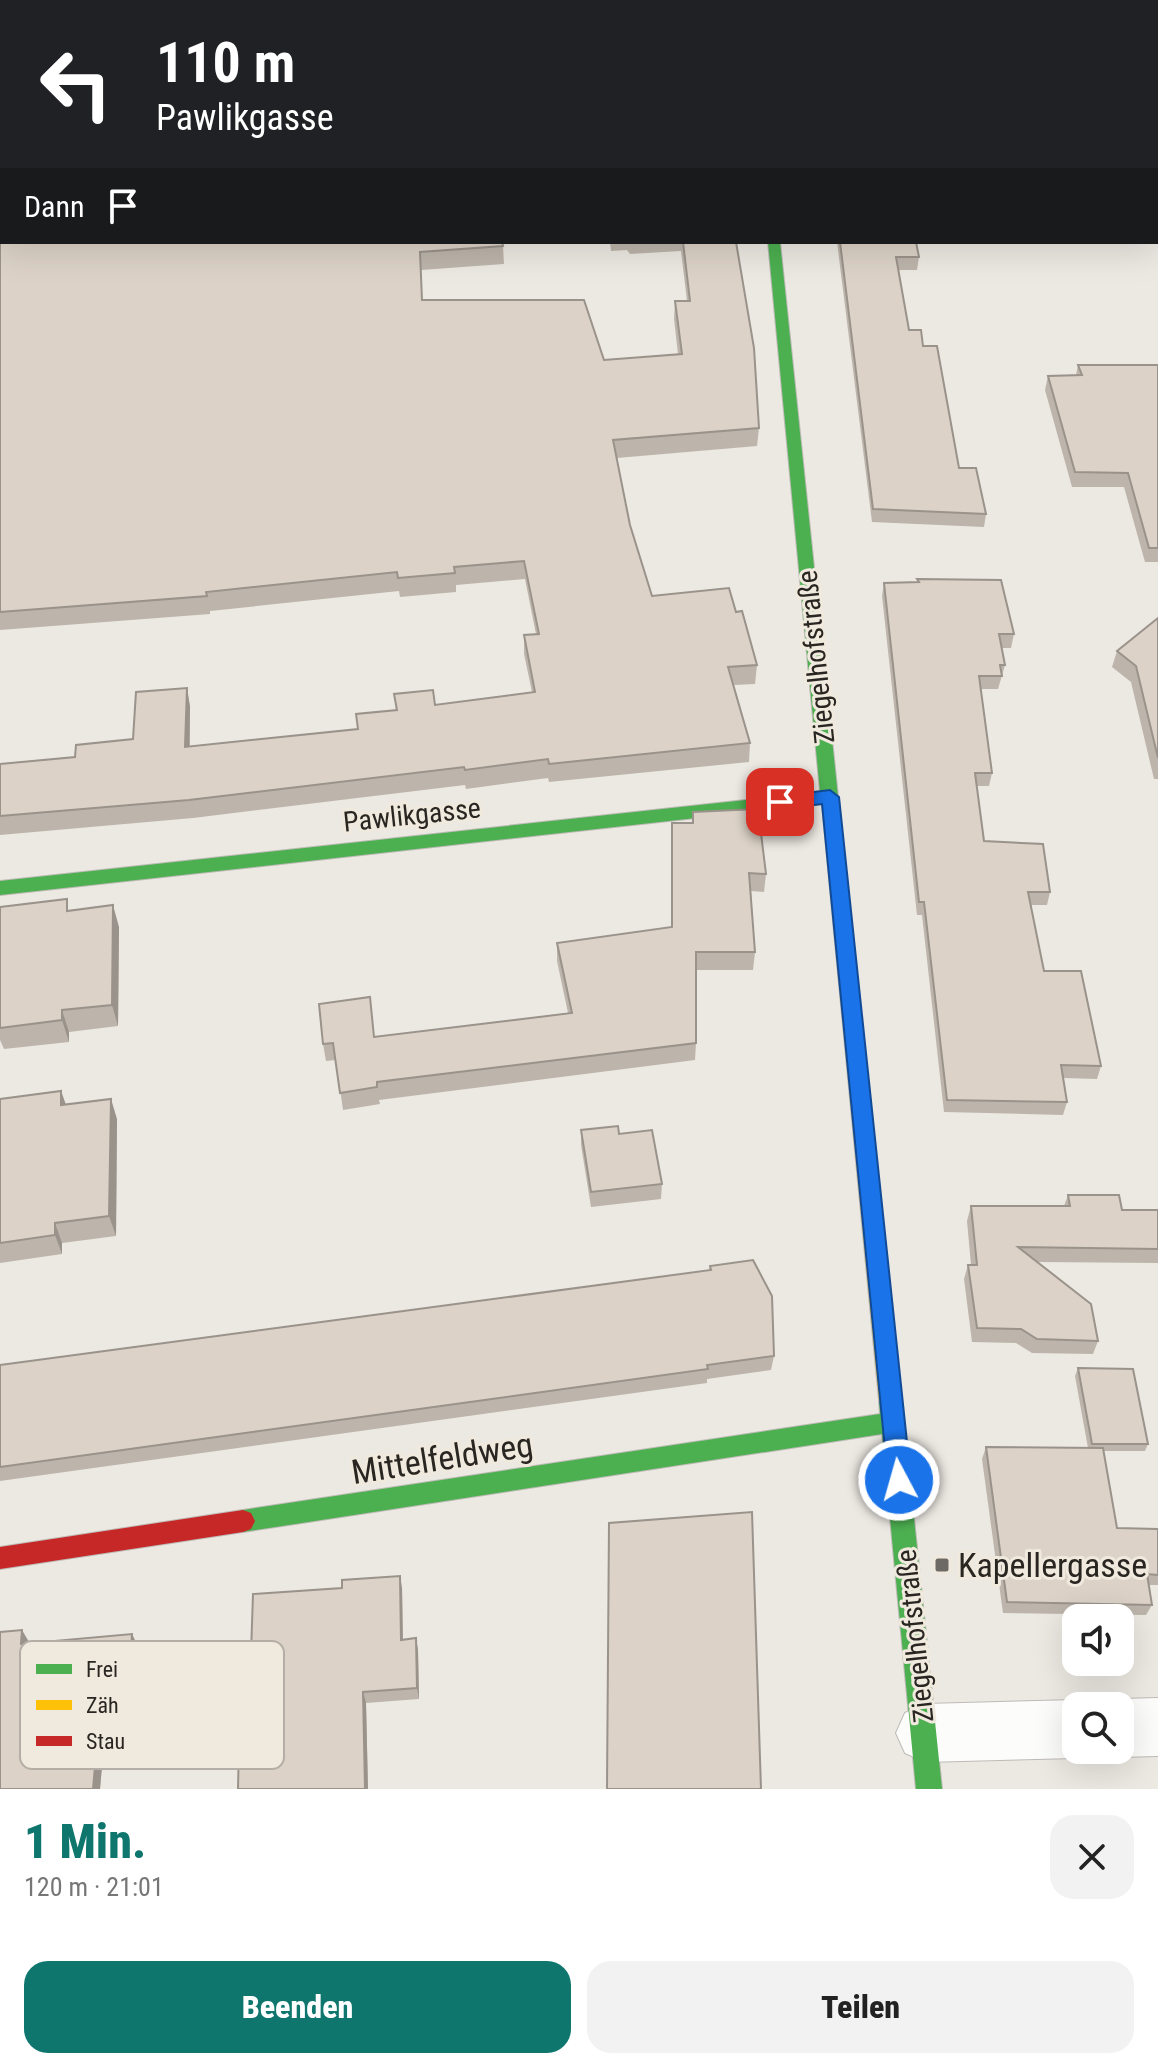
<!DOCTYPE html>
<html lang="de">
<head>
<meta charset="utf-8">
<style>
  body { margin:0; font-family:"Roboto Condensed",sans-serif; background:#f2f2f2; color:#222; height:100vh; display:flex; flex-direction:column; font-size:30px; white-space:nowrap }
  * { box-sizing:border-box; margin:0 }
  p { font-size:26px; color:#767676 }
  .icon { flex:none; width:44px; height:44px; fill:none; stroke:currentColor; stroke-width:2; stroke-linecap:round; stroke-linejoin:round }
  .map { position:relative; height:1789px; overflow:hidden }
  .sheet { display:flex; flex-direction:column; background:#fff; flex:1 }
  .sheet>* { flex:none }
  .hud { position:absolute; left:0px; top:0px; width:1158px; height:244px; box-shadow:0 8px 32px #0002; background:#202124; color:#fff; overflow:hidden }
  .tools { position:absolute; left:1062px; top:1604px; display:grid; gap:16px }
  .tools a { display:grid; place-items:center; width:72px; height:72px; border-radius:16px; background:#fff; box-shadow:0 8px 32px #0002; font-size:40px }
  .pin { position:absolute; display:grid; place-items:center; width:68px; height:68px; color:#fff; margin:-34px; border-radius:16px; box-shadow:0 4px 12px #0006 }
  .me { position:absolute; width:88px; margin:-44px; rotate:354deg; stroke-linejoin:round; filter:drop-shadow(0 0 6px #0008) }
  .turn { display:flex; align-items:center; gap:28px; height:168px; padding:0 24px; font-size:36px }
  .turn .icon { width:104px; height:104px; stroke-width:2.5 }
  .turn b { display:block; font-size:56px; line-height:68px }
  .then { display:flex; align-items:center; height:76px; padding:0 24px; background:#0003; gap:16px; font-size:30px }
  .round { display:grid; place-items:center; flex:none; width:84px; height:84px; border-radius:24px; background:#f2f2f2 }
  .overview { display:flex; align-items:center; justify-content:space-between; height:136px; padding:0 24px }
  h1 { font-size:48px; font-weight:800; line-height:60px; color:#0f766e }
  .action { display:flex; gap:16px; margin-top:auto; padding:16px 24px }
  .action a { flex:1; height:92px; border-radius:24px; background:#0f766e; color:#fff; font-size:32px; font-weight:800; line-height:92px; text-align:center }
  .action a+a { background:#f2f2f2; color:#222 }
  .map>svg:first-child { display:block }
  .green { fill:#d4e4cd }
  .water { fill:#93c4d0 }
  .lines { fill:none; stroke-linecap:round; stroke-linejoin:round }
  .street-casing { stroke:#bebbb7; stroke-width:2 }
  .fast-casing { stroke:#bebbb7; stroke-width:2 }
  .slow-casing { stroke:#bebbb7; stroke-width:2 }
  .jam-casing { stroke:#bebbb7; stroke-width:2 }
  .street { fill:#fcfcfb; fill-rule:evenodd }
  .fast { fill:#4caf50; fill-rule:evenodd }
  .slow { fill:#ffc107; fill-rule:evenodd }
  .jam { fill:#c62828; fill-rule:evenodd }
  .wall { fill:#bdb5ab }
  .shaded-wall { fill:#9a938b }
  .building { fill:#dcd2c7; stroke:#9a938b; stroke-width:2 }
  .route { fill:#1a73e8; stroke:#114b97; stroke-width:2 }
  .poi-dot { fill:#6d6a65; stroke:#f0e9de; stroke-width:3 }
  .labels { text-anchor:middle; dominant-baseline:central; stroke-width:6; stroke-linejoin:round; paint-order:stroke }
  .street-label { font-size:28px; fill:#292622; stroke:#f0e9de }
  .near-street-label { font-size:34px; fill:#292622; stroke:#f0e9de }
  .near-poi-label { font-size:34px; fill:#292622; stroke:#f0e9de; text-anchor:start }
  .key { fill:#f0e9de; stroke:#b4aea6; stroke-width:2 }
  .key-label { font-size:22px; fill:#292622 }
</style>
</head>
<body>
<div class="map">
<svg width="1158" height="1789" viewBox="0 0 1158 1789">
  <rect width="100%" height="100%" fill="#ece8e2"/>
  <!-- green -->
  <path class="green" d="M0 0H691L692 2H2L0 80Z"/>
  <!-- water -->
  <path class="water" d="M914 0H1158V91L1156 2H900Z"/>
  <g class="lines">
    <defs>
      <g id="street">
        <path d="M720 0H746L747 2H721Z"/>
        <rect x="1156" y="179" width="2" height="18"/>
        <path d="M1158 1698V1756L1120 1757 1104 1750H1120V1706H1104L1120 1699Z"/>
        <path d="M1076 1700 1090 1706H1076V1750H1095L1076 1758 925 1762 905 1753 896 1733 905 1713 925 1704Z"/>
      </g>
      <g id="fast">
        <path d="M768 242H780L851 921 848 926H836L833 921 822 804 0 895V881L820 792Z"/>
        <path d="M890 1390 898 1393 904 1422 942 1789H916L882 1434 243 1532 235 1529 231 1521 235 1513 243 1510 880 1414 879 1400 882 1393Z"/>
      </g>
      <path id="slow" d="M842 914 848 916 851 921 901 1400 898 1407 890 1410 882 1407 879 1400 833 921 836 916Z"/>
      <path id="jam" d="M243 1510 251 1513 255 1521 251 1529 243 1532 0 1569V1547Z"/>
    </defs>
    <!-- street casing -->
    <use href="#street" class="street-casing"/>
    <!-- fast casing -->
    <use href="#fast" class="fast-casing"/>
    <!-- slow casing -->
    <use href="#slow" class="slow-casing"/>
    <!-- jam casing -->
    <use href="#jam" class="jam-casing"/>
    <!-- street -->
    <use href="#street" class="street"/>
    <!-- fast -->
    <use href="#fast" class="fast"/>
    <!-- slow -->
    <use href="#slow" class="slow"/>
    <!-- jam -->
    <use href="#jam" class="jam"/>
  </g>
  <!-- wall -->
  <g class="wall">
    <path d="M0 81 503 246 504 264 421 270 422 300 604 360 678 354 674 319 675 301H687L681 251 630 254 627 250 611 251 610 242H736L759 428 757 446 617 458 630 525 652 596 736 612 757 665 755 684 734 685 750 743 749 762 549 782 548 778 466 789 465 785 193 818 0 835V764L75 757 133 739 187 688 190 707V746L358 729 396 710 394 694 435 705 532 692 524 654V635L536 634 525 579 456 585V592L400 597 399 591 210 611V614L0 630Z"/>
    <path d="M837 242H916L919 257 917 270H899L909 330 923 346 959 468 986 514 984 527 872 522Z"/>
    <path d="M1078 365H1158V562H1145L1124 487H1072L1045 390 1048 376 1076 375Z"/>
    <path d="M917 579 1014 634 1011 648H1001L1005 665 998 689H981L992 773 989 786H977L984 841 1050 892 1047 905H1030L1044 971 1101 1066 1097 1079 1063 1078 1067 1102 1063 1115 944 1112 922 915H917L882 596 884 583 917 582Z"/>
    <path d="M1158 618V779H1154L1131 682 1112 667 1117 651Z"/>
    <path d="M693 812 766 874 764 892 751 891 755 952 753 970H696V1043L695 1060 379 1100 380 1104 343 1110 336 1060 326 1061 323 1044 568 1013 557 961V943L671 927 672 823H692Z"/>
    <path d="M0 907 70 910 119 927 118 1026 69 1032V1042L4 1049 0 1040Z"/>
    <path d="M61 1091 66 1105 117 1119 116 1236 62 1243V1254L0 1263V1099Z"/>
    <path d="M581 1130 619 1134 662 1184 661 1199 591 1207 581 1145Z"/>
    <path d="M1068 1195 1122 1210H1158V1263L1037 1262 1098 1341 1093 1354 1032 1353 1016 1343 972 1342 964 1279 968 1265H971L967 1221 971 1206H1064Z"/>
    <path d="M710 1266 774 1356 771 1370 707 1379V1383L0 1481V1365L709 1271Z"/>
    <path d="M1078 1368 1148 1444 1145 1451H1103L1117 1528 1158 1529V1585H1149L1152 1605 1146 1615 1003 1613 982 1459 986 1447 1088 1448 1075 1376Z"/>
    <path d="M342 1588H402L403 1640 416 1638 418 1650 419 1699 366 1703 368 1789H238L248 1742Z"/>
    <path d="M29 1642 138 1646 134 1707 107 1709 100 1789H0Z"/>
  </g>
  <!-- shaded-wall -->
  <g class="shaded-wall">
    <path d="M187 688 190 707 189 765 185 747Z"/>
    <path d="M113 905 119 927 118 1026 112 1005Z"/>
    <path d="M62 1010 69 1032V1042L62 1020Z"/>
    <path d="M61 1091 68 1111 61 1105Z"/>
    <path d="M111 1099 117 1119 116 1236 109 1216Z"/>
    <path d="M55 1223 62 1243V1254L55 1235Z"/>
    <path d="M400 1576 402 1588 403 1652 401 1640Z"/>
    <path d="M22 1630 29 1642 28 1656 21 1644Z"/>
    <path d="M132 1634 138 1646 134 1707 128 1696Z"/>
    <path d="M416 1638 418 1650 419 1699 417 1688Z"/>
    <path d="M363 1692 366 1703 368 1789H365Z"/>
    <path d="M101 1698 107 1709 100 1789H93Z"/>
  </g>
  <!-- building -->
  <g class="building">
    <path d="M2 80V242H502L503 246 420 252 422 300H584L604 360 682 354 675 301H690L683 242H736L754 348 759 428 613 440 630 525 652 596 729 588 736 612 742 611 757 665 728 667 750 743 549 764 548 759 465 770 464 767 189 800 0 816V764L75 757 76 745 133 739 136 692 187 688 185 747 358 729 356 714 397 710 394 694 433 690 435 705 535 692 524 635 539 634 524 561 454 567 455 573 398 578 397 572 206 592 207 596 0 612V81Z"/>
    <path d="M840 242H916L919 257H896L909 330H921L923 346H937L959 468H976L986 514 873 509Z"/>
    <path d="M1078 365H1158V548H1149L1128 473 1075 472 1048 376 1082 375Z"/>
    <path d="M917 579 1001 580 1014 634H999L1005 665H1000L1002 676H979L992 773H975L984 841 1043 844 1050 892H1028L1044 971H1081L1101 1066 1061 1065 1067 1102 947 1100 924 902H919L884 583 919 582Z"/>
    <path d="M1158 618V758L1136 666 1117 651Z"/>
    <path d="M758 809 766 874 749 873 755 952H696V1043L377 1082V1087L340 1093 333 1043 323 1044 319 1004 370 997 374 1037 572 1013 557 943 672 927V823H693V812Z"/>
    <path d="M67 899V911L113 905 112 1005 62 1010V1020L0 1028V907Z"/>
    <path d="M61 1091V1105L111 1099 109 1216 55 1223V1235L0 1243V1099Z"/>
    <path d="M618 1126 619 1134 652 1130 662 1184 591 1192 581 1130Z"/>
    <path d="M1068 1195H1119L1122 1210H1158V1249L1018 1247 1091 1304 1098 1341 1037 1339 1021 1329 977 1328 968 1265H977L971 1206H1070Z"/>
    <path d="M753 1260 772 1296 774 1356 707 1365 708 1369 0 1467V1365L711 1270 710 1266Z"/>
    <path d="M1078 1368 1133 1369 1148 1444H1092Z"/>
    <path d="M986 1447 1103 1448 1117 1528 1158 1529V1575L1147 1574 1152 1605 1007 1602Z"/>
    <path d="M752 1512 761 1789H607L609 1523Z"/>
    <path d="M400 1576 401 1640 416 1638 417 1688 363 1692 365 1789H238L239 1743 248 1742 253 1594 342 1588V1580Z"/>
    <path d="M22 1630 21 1644 132 1634 128 1696 101 1698 93 1789H0V1632Z"/>
  </g>
  <!-- route -->
  <path class="route" d="M830 790 839 797 911 1480 907 1488 899 1491 891 1488 888 1480 822 804 780 809 772 802 780 796Z"/>
  <!-- markers -->
  <rect class="poi-dot" x="934" y="1557" width="16" height="16" rx="4"/>
  <g class="labels">
    <!-- street labels -->
    <g class="street-label">
      <text transform="translate(816 657) rotate(-96)">Ziegelhofstraße</text>
      <text transform="translate(412 815) rotate(-6)">Pawlikgasse</text>
      <text transform="translate(915 1636) rotate(-96)">Ziegelhofstraße</text>
    </g>
    <!-- near-street labels -->
    <g class="near-street-label">
      <text transform="translate(442 1458) rotate(-9)">Mittelfeldweg</text>
    </g>
    <!-- near-poi labels -->
    <g class="near-poi-label">
      <text x="958" y="1565">Kapellergasse</text>
    </g>
  </g>
  <!-- legend -->
  <rect x="20" y="1641" width="264" height="128" rx="12" class="key"/>
  <rect x="36" y="1664" width="36" height="10" fill="#4caf50"/>
  <rect x="36" y="1700" width="36" height="10" fill="#ffc107"/>
  <rect x="36" y="1736" width="36" height="10" fill="#c62828"/>
  <g class="key-label">
    <text x="86" y="1677">Frei</text>
    <text x="86" y="1713">Zäh</text>
    <text x="86" y="1749">Stau</text>
  </g>
</svg>
<div class="tools">
<a><svg class="icon" aria-label="sound" viewBox="0 0 24 24"><path d="M4 9h4l5-4v14l-5-4H4zM17 9q2 3 0 6"/></svg></a>
<a><svg class="icon" aria-label="search" viewBox="0 0 24 24"><circle cx="10" cy="10" r="6"/><path d="M15 15l6 6"/></svg></a>
</div>
<div class="pin" style="left:780px;top:802px;background:#d93025"><svg class="icon" aria-label="arrive" viewBox="0 0 24 24"><path d="M6 21V4h12l-3 4 3 4H6"/></svg></div>
<svg class="me" style="left:899px;top:1480px" viewBox="-20 -20 40 40"><circle r="17" fill="#1a73e8" stroke="#fff" stroke-width="3"/><path d="M0-11L8 9 0 5-8 9z" fill="#fff"/></svg>
<div class="hud">
<div class="turn"><svg class="icon" aria-label="left" viewBox="0 0 24 24"><path d="M17 20v-9H6M10 6l-5 5 5 5"/></svg><div><b>110 m</b>Pawlikgasse</div></div>
<div class="then">Dann<svg class="icon" aria-label="arrive" viewBox="0 0 24 24"><path d="M6 21V4h12l-3 4 3 4H6"/></svg></div>
</div>
</div>
<section class="sheet">
<div class="overview"><div><h1>1 Min.</h1><p>120 m · 21:01</p></div><a class="round"><svg class="icon" aria-label="close" viewBox="0 0 24 24"><path d="M6 6l12 12M18 6L6 18"/></svg></a></div>
<div class="action"><a>Beenden</a><a>Teilen</a></div>
</section>
</body>
</html>
